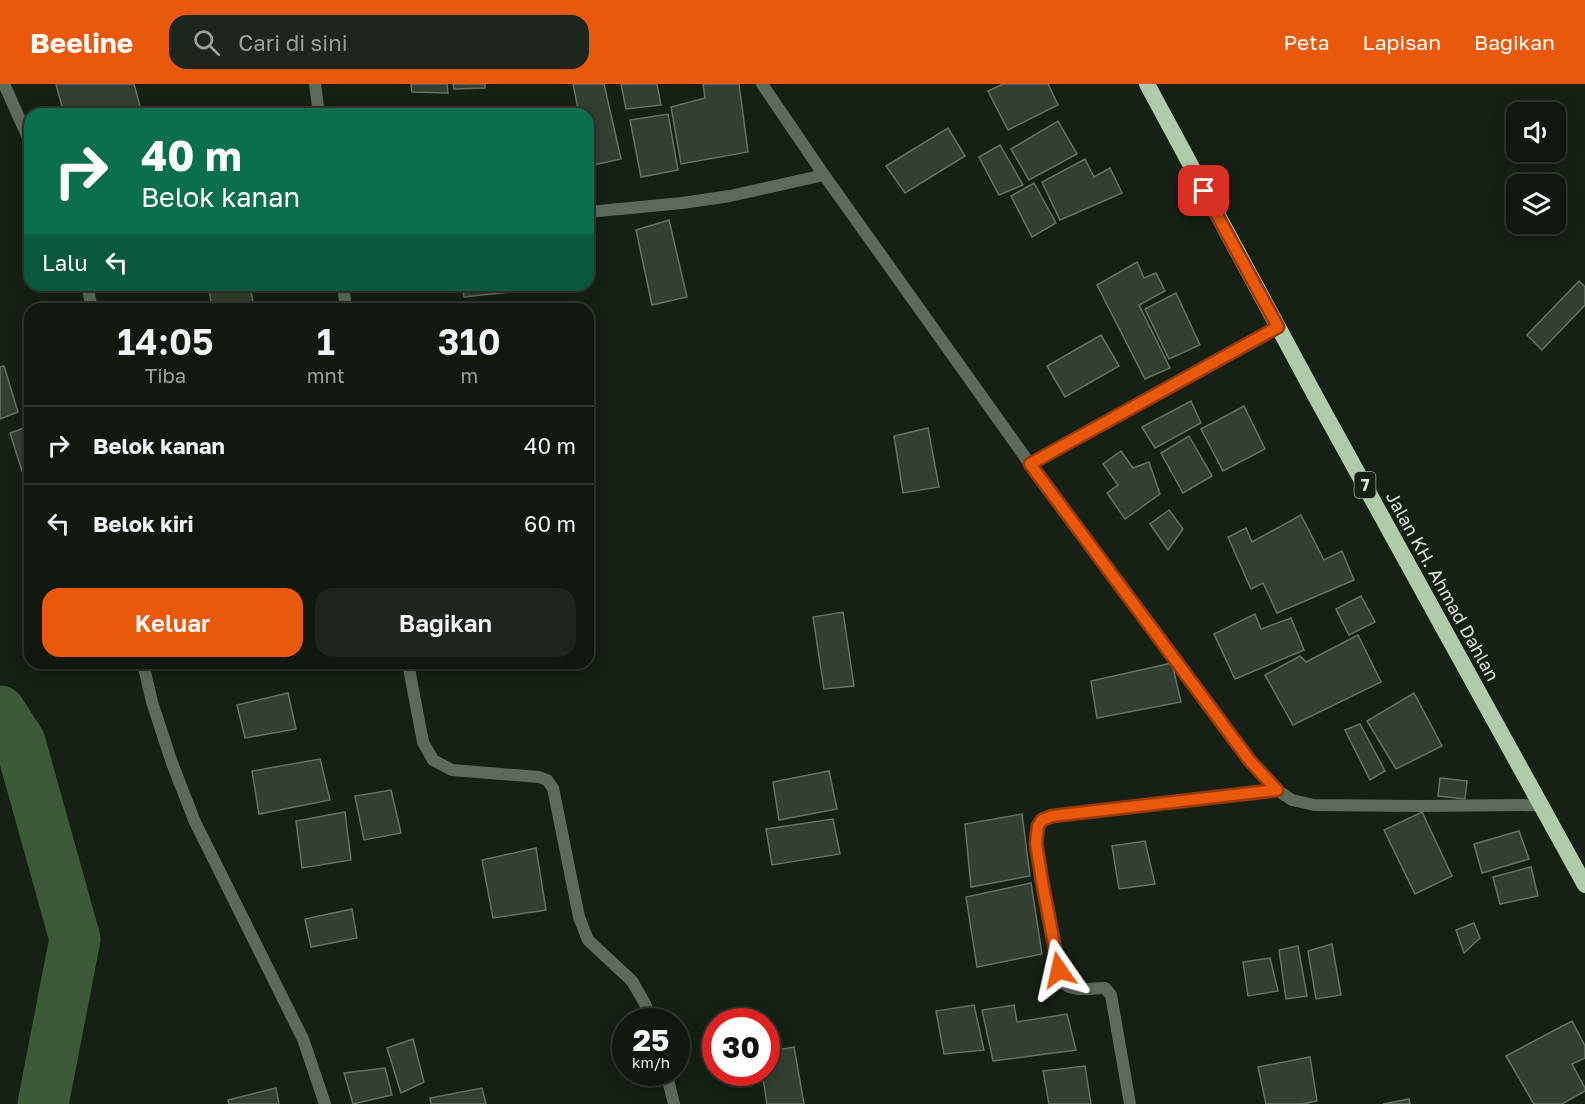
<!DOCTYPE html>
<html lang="id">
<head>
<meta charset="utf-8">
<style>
  body { margin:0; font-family:"Golos Text",sans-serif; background:#1e251d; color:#f1f3f6; height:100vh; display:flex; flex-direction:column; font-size:22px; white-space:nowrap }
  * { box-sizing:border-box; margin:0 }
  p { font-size:20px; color:#9ca09e }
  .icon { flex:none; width:33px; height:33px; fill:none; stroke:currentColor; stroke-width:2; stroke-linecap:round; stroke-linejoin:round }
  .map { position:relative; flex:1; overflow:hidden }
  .panel { position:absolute; left:24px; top:219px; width:570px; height:366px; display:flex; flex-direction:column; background:#10180f; border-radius:18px; box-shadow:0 3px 15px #0003,0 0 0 2px #30372f }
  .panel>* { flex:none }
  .top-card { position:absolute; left:24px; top:24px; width:570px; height:183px; border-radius:18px; box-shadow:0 3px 15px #0003,0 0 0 2px #30372f; background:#0b6e4f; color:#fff; overflow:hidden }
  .fabs { position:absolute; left:1506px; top:18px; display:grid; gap:12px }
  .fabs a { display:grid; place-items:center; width:60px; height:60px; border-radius:12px; background:#10180f; box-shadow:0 3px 15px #0003,0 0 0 2px #30372f; font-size:30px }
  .speed { position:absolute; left:612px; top:924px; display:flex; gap:12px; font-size:30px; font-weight:700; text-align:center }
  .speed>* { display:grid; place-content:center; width:78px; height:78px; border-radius:50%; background:#10180f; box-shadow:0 3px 15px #0003,0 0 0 2px #30372f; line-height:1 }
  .speed small { font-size:15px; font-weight:400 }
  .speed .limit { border:9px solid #d22; background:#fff; color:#111 }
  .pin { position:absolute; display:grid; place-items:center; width:51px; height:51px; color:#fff; margin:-26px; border-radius:12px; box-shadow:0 3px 9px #0006 }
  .me { position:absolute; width:66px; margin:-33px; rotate:349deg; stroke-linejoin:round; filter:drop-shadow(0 0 4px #0008) }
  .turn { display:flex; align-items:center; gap:21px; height:126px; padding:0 18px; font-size:27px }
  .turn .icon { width:78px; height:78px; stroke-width:2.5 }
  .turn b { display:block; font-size:42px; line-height:51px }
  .then { display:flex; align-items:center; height:57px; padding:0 18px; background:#0003; gap:12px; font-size:22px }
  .eta { display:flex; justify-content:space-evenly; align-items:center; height:102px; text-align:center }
  .eta b { font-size:36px; font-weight:600; line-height:42px }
  .cta { display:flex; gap:12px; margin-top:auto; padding:12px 18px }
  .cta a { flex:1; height:69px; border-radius:18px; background:#ea580c; color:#fff; font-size:24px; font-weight:600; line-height:69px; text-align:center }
  .cta a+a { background:#1e251d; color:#f1f3f6 }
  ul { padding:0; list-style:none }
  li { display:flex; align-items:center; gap:18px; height:78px; padding:0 18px; border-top:2px solid #30372f }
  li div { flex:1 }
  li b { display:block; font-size:22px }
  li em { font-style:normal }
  header { display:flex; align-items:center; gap:36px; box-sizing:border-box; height:84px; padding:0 30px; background:#ea580c; color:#fff }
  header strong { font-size:28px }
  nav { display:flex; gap:33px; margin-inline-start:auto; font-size:21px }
  .search { width:420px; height:54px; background:#1e251d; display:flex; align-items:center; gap:15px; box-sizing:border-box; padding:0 21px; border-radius:18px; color:#9ca09e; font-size:22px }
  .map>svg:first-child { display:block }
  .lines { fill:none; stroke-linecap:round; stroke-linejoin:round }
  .river { stroke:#3d5a38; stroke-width:51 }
  .building { fill:#343f32; stroke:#657163; stroke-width:1.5 }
  .minor { stroke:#5e6b5c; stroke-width:12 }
  .trunk { stroke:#aecca8; stroke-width:16 }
  .route-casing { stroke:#983908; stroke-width:15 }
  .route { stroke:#ea580c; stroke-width:10 }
  .labels { text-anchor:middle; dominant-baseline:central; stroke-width:6; stroke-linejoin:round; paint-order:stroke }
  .shield { fill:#162014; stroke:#a0a89f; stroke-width:1.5 }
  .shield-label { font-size:16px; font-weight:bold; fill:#dbe2da }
  .street-label { font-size:18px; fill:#dbe2da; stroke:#162014 }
</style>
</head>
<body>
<header>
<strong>Beeline</strong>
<div class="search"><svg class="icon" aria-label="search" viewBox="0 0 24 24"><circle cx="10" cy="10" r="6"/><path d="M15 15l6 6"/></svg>Cari di sini</div>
<nav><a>Peta</a><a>Lapisan</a><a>Bagikan</a></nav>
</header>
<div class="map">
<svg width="1585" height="1020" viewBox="0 0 1585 1020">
  <rect width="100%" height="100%" fill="#162014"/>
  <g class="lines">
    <!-- river -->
    <path class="river" d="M0 627 20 658 75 855 43 1020"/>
  </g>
  <!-- building -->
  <g class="building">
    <path d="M56 0H134L142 30H64Z"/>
    <path d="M411 0H447L448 9 412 8Z"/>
    <path d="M453 0H485V4L454 5Z"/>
    <path d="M573 0H604L621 75 589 82 588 30H579Z"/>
    <path d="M621 0H657L661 21 626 25Z"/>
    <path d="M703 0H739L748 68 681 80 671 23 705 14Z"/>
    <path d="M1003 0H1048L1058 21 1008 46 988 7Z"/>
    <path d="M668 30 678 86 641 93 630 36Z"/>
    <path d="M1058 37 1077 70 1029 96 1011 65Z"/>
    <path d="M948 44 965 72 905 109 886 82Z"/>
    <path d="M1000 61 1023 101 999 111 979 73Z"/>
    <path d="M1085 75 1094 93 1110 84 1122 109 1060 136 1042 98Z"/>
    <path d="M1034 99 1056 139 1032 153 1011 112Z"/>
    <path d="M669 136 687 213 652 221 636 146Z"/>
    <path d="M1137 178 1144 194 1156 189 1165 207 1139 221 1170 284 1145 295 1097 201Z"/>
    <path d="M1579 197 1585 203V221L1542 266 1527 251Z"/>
    <path d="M235 201H250L254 225H212L209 205Z"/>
    <path d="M462 201H554L555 203 464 213Z"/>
    <path d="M1176 209 1200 261 1169 275 1145 225Z"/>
    <path d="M443 219 444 225H410Z"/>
    <path d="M1101 251 1119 282 1065 313 1047 282Z"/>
    <path d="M4 282 18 328 0 335V283Z"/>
    <path d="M1191 317 1201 339 1155 364 1142 343Z"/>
    <path d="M1244 322 1265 365 1223 387 1201 345Z"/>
    <path d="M30 342V384L22 387 10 349Z"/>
    <path d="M928 344 939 403 903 409 894 352Z"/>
    <path d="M1189 352 1212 392 1183 409 1161 369Z"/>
    <path d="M1121 367 1133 384 1149 378 1160 410 1125 435 1107 409 1118 401 1103 380Z"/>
    <path d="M1169 426 1183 445 1168 466 1150 440Z"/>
    <path d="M1301 431 1324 476 1342 467 1354 496 1277 529 1263 499 1251 505 1228 453 1246 444 1252 458Z"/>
    <path d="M1361 512 1375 538 1349 551 1336 525Z"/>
    <path d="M843 528 854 602 824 605 813 533Z"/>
    <path d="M1255 530 1261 545 1291 534 1304 566 1235 595 1214 550Z"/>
    <path d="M1358 551 1381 598 1293 641 1265 591 1300 572 1306 578Z"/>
    <path d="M1172 579 1181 618 1097 634 1091 597Z"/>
    <path d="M288 609 296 645 245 654 237 621Z"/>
    <path d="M1414 609 1442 662 1396 685 1367 637Z"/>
    <path d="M1360 640 1385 687 1370 696 1345 646Z"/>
    <path d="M320 675 330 716 259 730 252 687Z"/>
    <path d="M829 687 837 725 779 736 773 698Z"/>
    <path d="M1440 694 1467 697 1465 715 1438 712Z"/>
    <path d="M391 706 401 749 364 756 355 712Z"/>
    <path d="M345 728 351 776 302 784 296 737Z"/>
    <path d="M1422 728 1452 792 1415 810 1384 746Z"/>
    <path d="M1022 730 1030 792 971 803 965 740Z"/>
    <path d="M833 735 840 770 772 781 766 745Z"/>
    <path d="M1519 747 1529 775 1482 789 1474 760Z"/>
    <path d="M1145 757 1155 800 1119 805 1112 762Z"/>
    <path d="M536 764 546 826 493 834 482 776Z"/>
    <path d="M1531 783 1538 812 1500 820 1493 793Z"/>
    <path d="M1031 799 1042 870 977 883 966 813Z"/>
    <path d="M352 825 357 854 311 863 305 835Z"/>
    <path d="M1474 839 1480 854 1464 869 1456 846Z"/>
    <path d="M1332 860 1341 911 1316 915 1308 867Z"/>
    <path d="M1298 862 1307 912 1286 915 1279 866Z"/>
    <path d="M1270 874 1278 907 1248 912 1243 878Z"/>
    <path d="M974 921 984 966 944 970 936 927Z"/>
    <path d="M1014 921 1017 938 1067 930 1076 966 993 977 982 926Z"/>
    <path d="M1572 937 1585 962V974L1572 980 1585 1004V1007L1562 1020H1534L1506 972Z"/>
    <path d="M413 955 424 998 401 1009 387 964Z"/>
    <path d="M794 963 804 1020H767L762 988H766V968Z"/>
    <path d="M1310 973 1317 1017 1302 1020H1266L1258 983Z"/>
    <path d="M1085 982 1091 1020H1049L1043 987Z"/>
    <path d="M385 984 392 1011 353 1020 344 989Z"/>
    <path d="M276 1004 279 1020H229L228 1016Z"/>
    <path d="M482 1004 486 1020H431L430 1014Z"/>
    <path d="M1409 1015 1410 1020H1383Z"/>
  </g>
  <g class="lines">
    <!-- minor -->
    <g class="minor">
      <path d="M4 0 30 58"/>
      <path d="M315 0 319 30"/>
      <path d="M762 0 824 91 1030 380 1250 677 1277 706 1292 716 1314 721 1418 722 1541 721"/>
      <path d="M588 128 682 119 730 112 824 91"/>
      <path d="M87 201 92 225"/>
      <path d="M343 201 346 225"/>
      <path d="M1030 380 1278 243"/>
      <path d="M143 579 152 618 172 679 195 738 303 955 325 1020"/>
      <path d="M408 579 423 658 433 676 452 686 539 693 547 696 553 704 579 833 588 856 632 897 644 918 653 938"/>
      <path d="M666 988 674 1020"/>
      <path d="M1130 1020 1111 911 1105 904C1091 904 1072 909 1062 898L1042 797 1036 759 1038 742 1042 736 1052 732 1277 706"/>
    </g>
    <!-- trunk -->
    <path class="trunk" d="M1147 0 1318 317 1585 801"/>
  </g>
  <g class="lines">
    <defs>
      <path id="route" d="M1059 886 1042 797 1036 759 1038 742 1042 736 1052 732 1277 706 1250 677 1030 380 1278 243 1204 107"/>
    </defs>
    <!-- route casing -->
    <use href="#route" class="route-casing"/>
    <!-- route -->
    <use href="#route" class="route"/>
  </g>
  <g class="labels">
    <!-- shield labels -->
    <rect class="shield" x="1354.5" y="388" width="21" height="26" rx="4.5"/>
    <g class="shield-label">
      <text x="1365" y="401">7</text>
    </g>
    <!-- street labels -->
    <g class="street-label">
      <text transform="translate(1443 502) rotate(61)">Jalan KH. Ahmad Dahlan</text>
    </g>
  </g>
</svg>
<div class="fabs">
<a><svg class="icon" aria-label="sound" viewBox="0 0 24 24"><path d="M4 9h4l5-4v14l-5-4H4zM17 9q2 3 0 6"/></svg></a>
<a><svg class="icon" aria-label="layers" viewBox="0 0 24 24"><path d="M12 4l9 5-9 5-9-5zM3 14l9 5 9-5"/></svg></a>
</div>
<div class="speed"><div>25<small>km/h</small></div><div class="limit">30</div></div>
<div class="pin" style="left:1204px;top:107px;background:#d93025"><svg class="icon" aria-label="arrive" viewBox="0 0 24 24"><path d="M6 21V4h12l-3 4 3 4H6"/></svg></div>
<svg class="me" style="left:1059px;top:886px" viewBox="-20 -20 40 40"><path d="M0-17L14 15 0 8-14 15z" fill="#ea580c" stroke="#fff" stroke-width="4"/></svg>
<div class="top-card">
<div class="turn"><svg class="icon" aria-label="right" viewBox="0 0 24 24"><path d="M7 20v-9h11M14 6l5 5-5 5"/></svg><div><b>40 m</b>Belok kanan</div></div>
<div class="then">Lalu<svg class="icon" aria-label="left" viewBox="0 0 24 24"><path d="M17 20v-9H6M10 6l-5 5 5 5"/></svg></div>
</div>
<section class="panel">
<div class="eta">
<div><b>14:05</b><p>Tiba</p></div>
<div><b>1</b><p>mnt</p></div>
<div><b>310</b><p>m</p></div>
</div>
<ul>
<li><svg class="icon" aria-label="right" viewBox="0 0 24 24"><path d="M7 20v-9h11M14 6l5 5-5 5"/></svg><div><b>Belok kanan</b></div><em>40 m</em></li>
<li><svg class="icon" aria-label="left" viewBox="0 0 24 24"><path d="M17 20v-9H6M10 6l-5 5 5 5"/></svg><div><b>Belok kiri</b></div><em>60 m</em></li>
</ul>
<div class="cta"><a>Keluar</a><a>Bagikan</a></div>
</section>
</div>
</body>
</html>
